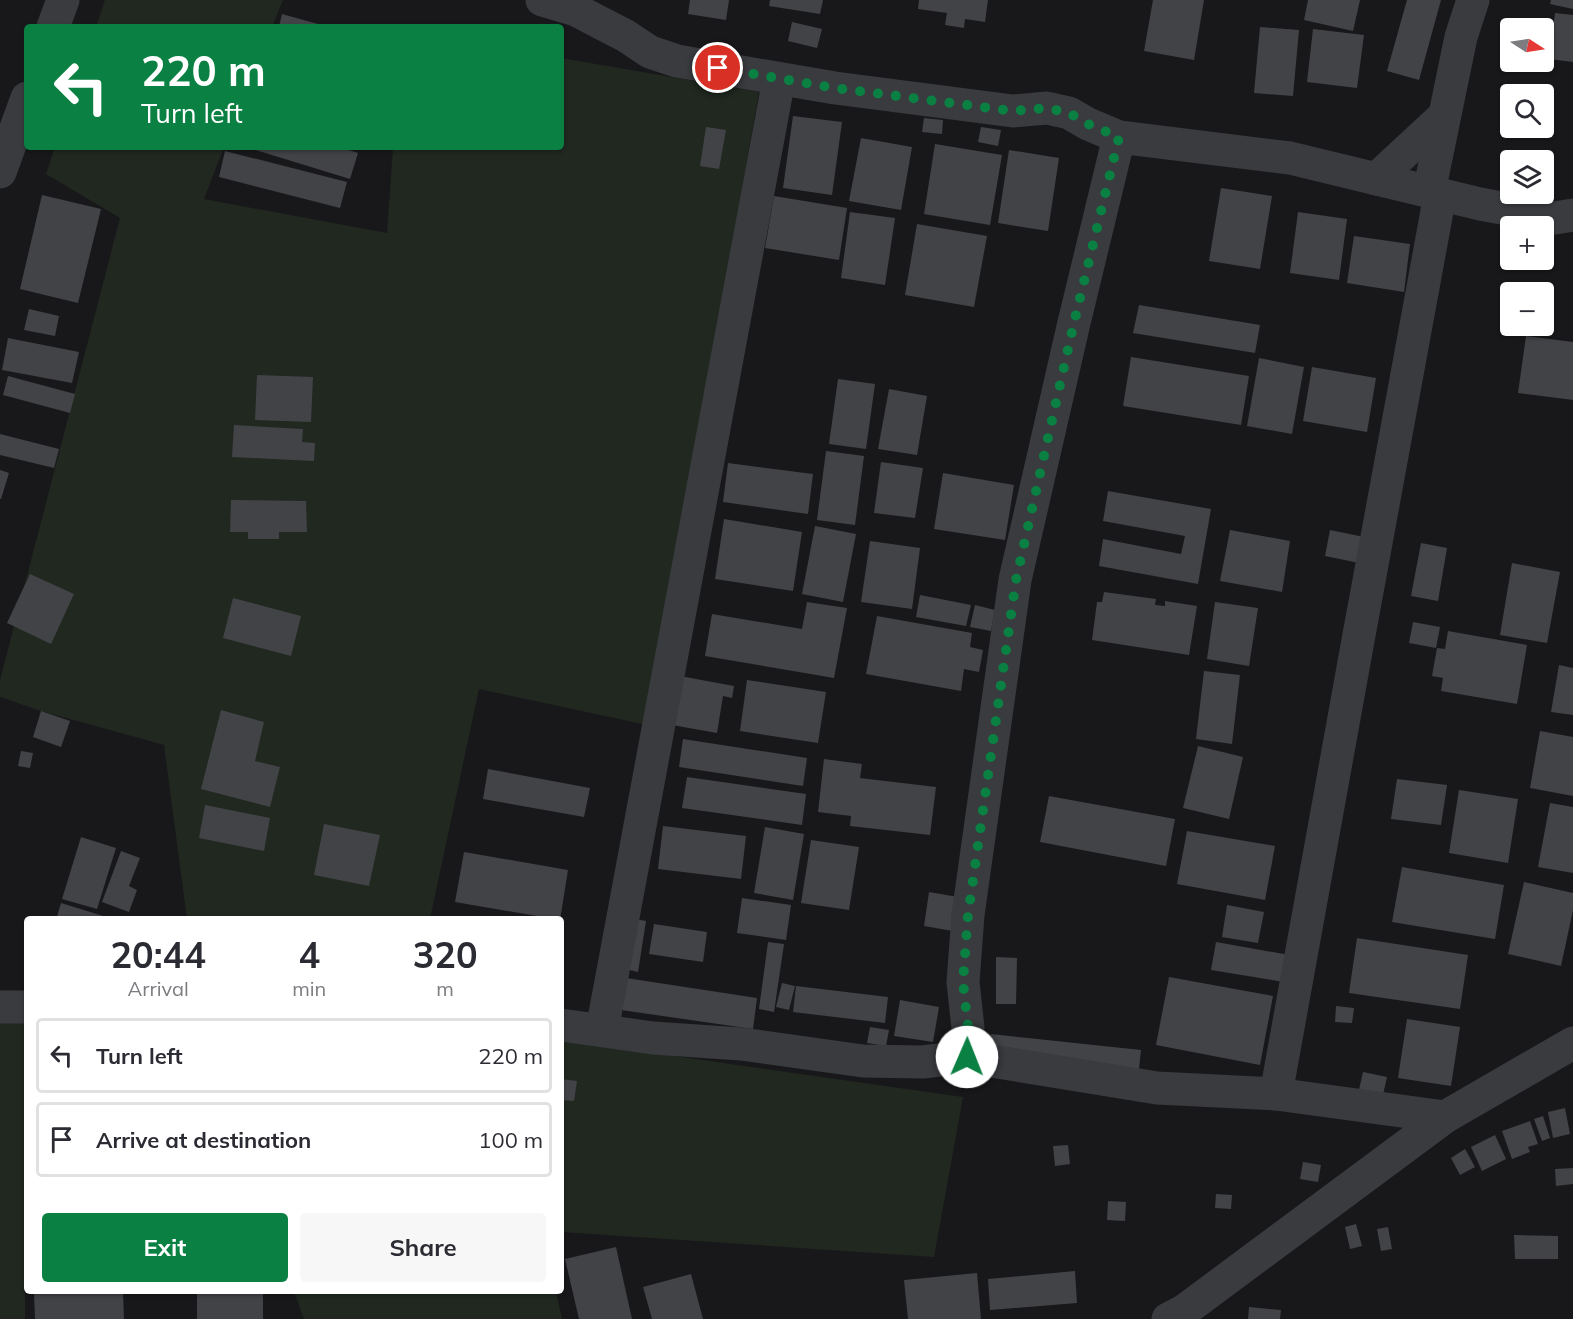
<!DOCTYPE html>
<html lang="en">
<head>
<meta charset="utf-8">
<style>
  body { margin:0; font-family:Mulish,sans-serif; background:#f7f7f7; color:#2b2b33; height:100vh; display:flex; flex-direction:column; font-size:22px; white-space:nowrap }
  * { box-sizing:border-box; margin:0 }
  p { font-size:20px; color:#7c7c81 }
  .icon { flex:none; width:33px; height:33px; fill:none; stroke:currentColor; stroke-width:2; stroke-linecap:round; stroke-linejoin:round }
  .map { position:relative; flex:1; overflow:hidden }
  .drawer { position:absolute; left:24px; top:916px; width:540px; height:378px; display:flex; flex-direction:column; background:#fff; border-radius:6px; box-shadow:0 2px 4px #0004 }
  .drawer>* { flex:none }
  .banner { position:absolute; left:24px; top:24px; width:540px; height:126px; border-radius:6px; box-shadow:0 2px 4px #0004; background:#0b8043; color:#fff; overflow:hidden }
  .needle { width:39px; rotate:102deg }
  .fabs { position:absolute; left:1500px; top:18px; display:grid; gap:12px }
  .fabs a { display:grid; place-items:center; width:54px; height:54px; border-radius:6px; background:#fff; box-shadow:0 2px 4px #0004; font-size:30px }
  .pin { position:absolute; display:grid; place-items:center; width:51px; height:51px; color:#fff; margin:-26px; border:3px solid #fff; border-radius:50%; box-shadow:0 2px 6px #0007 }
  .me { position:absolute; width:66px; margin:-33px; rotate:1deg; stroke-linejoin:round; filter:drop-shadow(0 0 4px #0008) }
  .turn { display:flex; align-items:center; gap:21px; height:126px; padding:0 18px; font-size:27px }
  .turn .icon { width:78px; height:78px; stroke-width:2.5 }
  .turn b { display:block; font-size:42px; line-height:51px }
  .eta { display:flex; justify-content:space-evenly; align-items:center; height:102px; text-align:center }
  .eta b { font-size:36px; font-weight:700; line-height:42px }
  .button { display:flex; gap:12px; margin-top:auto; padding:12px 18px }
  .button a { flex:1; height:69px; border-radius:6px; background:#0b8043; color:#fff; font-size:24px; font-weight:700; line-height:69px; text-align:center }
  .button a+a { background:#f7f7f7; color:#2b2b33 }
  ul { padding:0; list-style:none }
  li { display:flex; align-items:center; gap:18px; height:75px; margin:0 12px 9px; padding:0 6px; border:3px solid #e1e1e2; border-radius:6px }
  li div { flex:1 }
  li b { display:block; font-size:22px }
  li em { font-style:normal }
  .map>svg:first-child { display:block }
  .green { fill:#202820 }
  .building { fill:#424347 }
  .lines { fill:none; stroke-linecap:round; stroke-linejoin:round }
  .minor { stroke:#393b3f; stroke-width:33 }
  .route { stroke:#0b8043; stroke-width:10; stroke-dasharray:0 18 }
</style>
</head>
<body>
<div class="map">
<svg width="1573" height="1319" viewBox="0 0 1573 1319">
  <rect width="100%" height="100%" fill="#18181a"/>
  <!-- green -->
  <g class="green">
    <path d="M105 0H283L272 27H96Z"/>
    <path d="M561 58 759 92 647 725 479 689 430 919H187L164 745 41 711 0 697V680L120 218 46 174 55 147H224L204 199 387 233 393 147H561Z"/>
    <path d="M0 1004 27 1007V1231H25V1319H0Z"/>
    <path d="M561 1026 646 1052 963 1097 934 1257 561 1232Z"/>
    <path d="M294 1292H556L562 1319H304Z"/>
  </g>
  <!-- building -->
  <g class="building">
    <path d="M690 0H729L726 20 688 14Z"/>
    <path d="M770 0H823L820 14 769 6Z"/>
    <path d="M919 0H988L985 22 965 19 964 28 945 25 947 13 918 9Z"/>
    <path d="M1153 0H1204L1194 60 1144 51Z"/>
    <path d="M1308 0H1360L1353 31 1304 20Z"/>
    <path d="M1407 0H1441L1419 80 1387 71Z"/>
    <path d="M1551 0H1573V9L1550 4Z"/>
    <path d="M1555 13 1573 15V62L1549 59Z"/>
    <path d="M282 14 325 26V27H279Z"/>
    <path d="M792 22 822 29 817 48 788 41Z"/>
    <path d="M1260 27 1299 30 1293 96 1254 93Z"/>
    <path d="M1313 29 1364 35 1357 88 1307 82Z"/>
    <path d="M793 116 842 122 832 195 783 188Z"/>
    <path d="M924 118 943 120 942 134 922 132Z"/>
    <path d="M706 127 726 130 719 169 700 166Z"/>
    <path d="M981 127 1001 130 998 146 978 142Z"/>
    <path d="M861 138 912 147 901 210 849 201Z"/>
    <path d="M935 144 1002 155 990 225 924 214Z"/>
    <path d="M246 147H340L358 153 350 179Z"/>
    <path d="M1009 150 1059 158 1048 231 998 223Z"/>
    <path d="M225 151 347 182 340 208 219 177Z"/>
    <path d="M1221 188 1272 196 1260 269 1209 261Z"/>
    <path d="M42 195 101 209 78 303 20 289Z"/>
    <path d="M774 196 847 208 839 260 765 248Z"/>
    <path d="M850 212 895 218 885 285 841 278Z"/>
    <path d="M1298 212 1347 219 1339 280 1290 273Z"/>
    <path d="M917 224 987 236 974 307 905 295Z"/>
    <path d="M1354 236 1410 244 1404 292 1347 283Z"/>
    <path d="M1139 305 1260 325 1255 353 1133 333Z"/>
    <path d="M29 309 59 316 55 336 24 330Z"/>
    <path d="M1526 336 1573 342V400L1518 393Z"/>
    <path d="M8 338 79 352 72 383 2 370Z"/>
    <path d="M1131 357 1249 376 1241 425 1123 406Z"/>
    <path d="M1259 358 1304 367 1292 434 1247 426Z"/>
    <path d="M1312 367 1376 378 1367 432 1303 421Z"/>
    <path d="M257 375 313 377 311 422 255 420Z"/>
    <path d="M8 376 75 394 70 413 3 395Z"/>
    <path d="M838 379 875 384 866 449 829 444Z"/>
    <path d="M889 389 927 396 917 455 878 449Z"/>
    <path d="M234 425 303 429 302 442 315 443 314 461 232 457Z"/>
    <path d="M0 434 59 449 54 468 0 455Z"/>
    <path d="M826 451 864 456 855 525 817 520Z"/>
    <path d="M881 462 923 468 915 518 874 513Z"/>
    <path d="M728 463 813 474 808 514 723 502Z"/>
    <path d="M0 470 9 473 1 499H0Z"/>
    <path d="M943 473 1014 485 1005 540 934 529Z"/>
    <path d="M1108 491 1211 509 1198 584 1099 566 1103 539 1181 554 1185 536 1103 521Z"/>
    <path d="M231 500 306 501 307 532H279V539H248V532H230Z"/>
    <path d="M724 519 802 532 793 591 715 579Z"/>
    <path d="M815 526 856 534 843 602 802 594Z"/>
    <path d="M1230 530 1290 541 1282 592 1220 581Z"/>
    <path d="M1330 530 1369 538 1364 564 1325 556Z"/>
    <path d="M870 541 920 548 912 609 861 602Z"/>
    <path d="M1421 543 1447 548 1438 601 1411 596Z"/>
    <path d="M1512 563 1560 572 1547 643 1500 635Z"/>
    <path d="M30 574 74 594 51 644 7 623Z"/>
    <path d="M1104 592 1156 599 1155 605 1165 606V601L1197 606 1189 655 1092 640 1097 602H1102Z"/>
    <path d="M920 595 971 605 966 626 916 617Z"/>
    <path d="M233 598 301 616 291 656 223 638Z"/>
    <path d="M807 602 847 608 834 678 705 656 712 614 802 629Z"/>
    <path d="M1215 602 1258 608 1249 666 1207 659Z"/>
    <path d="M975 605 995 610 991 631 970 627Z"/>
    <path d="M877 616 972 633 970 647 983 650 979 672 964 669 961 691 866 674Z"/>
    <path d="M1413 622 1440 627 1436 648 1409 643Z"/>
    <path d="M1448 631 1527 645 1517 704 1441 691 1443 678 1432 676 1437 648 1445 649Z"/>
    <path d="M1559 665 1573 668V715L1551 712Z"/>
    <path d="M1204 671 1240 675 1232 744 1196 739Z"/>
    <path d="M680 676 734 686 732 698 723 696 717 733 672 725Z"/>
    <path d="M747 680 826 692 818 743 740 731Z"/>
    <path d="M221 710 264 722 255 761 280 767 270 807 201 789Z"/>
    <path d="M41 711 70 721 61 747 33 737Z"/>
    <path d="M1540 731 1573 737V796L1530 788Z"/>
    <path d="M683 739 807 758 803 786 679 767Z"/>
    <path d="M1198 746 1243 757 1229 819 1183 808Z"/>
    <path d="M21 751 33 753 30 768 18 766Z"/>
    <path d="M824 759 862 764 860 778 936 787 930 835 850 826 851 816 818 812Z"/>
    <path d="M488 769 590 788 584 817 483 799Z"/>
    <path d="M687 777 806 794 802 825 682 808Z"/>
    <path d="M1397 779 1447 785 1441 825 1391 819Z"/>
    <path d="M1459 790 1518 799 1508 863 1449 853Z"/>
    <path d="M1049 796 1175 819 1166 866 1040 842Z"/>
    <path d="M1550 803 1573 807V873L1538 867Z"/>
    <path d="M205 805 270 818 264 851 199 838Z"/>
    <path d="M324 824 380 835 369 886 314 875Z"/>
    <path d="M663 826 746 836 741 879 658 869Z"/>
    <path d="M765 827 804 834 793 900 754 893Z"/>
    <path d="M1187 831 1275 846 1265 900 1177 884Z"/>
    <path d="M81 837 116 848 97 909 62 899Z"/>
    <path d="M811 840 859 847 849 910 801 903Z"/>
    <path d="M121 851 140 858 129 886 137 890 129 912 102 902Z"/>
    <path d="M464 852 568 870 560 920 455 902Z"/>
    <path d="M1402 867 1504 885 1495 939 1392 922Z"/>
    <path d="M1524 882 1573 893V910L1561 966 1508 954Z"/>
    <path d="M929 892 958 897 953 931 924 926Z"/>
    <path d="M742 898 791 905 786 940 737 933Z"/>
    <path d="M61 903 113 919V920H56Z"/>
    <path d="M1227 905 1264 912 1258 943 1222 937Z"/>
    <path d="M629 918 646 921 638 972 621 968Z"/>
    <path d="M654 924 707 932 703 962 649 954Z"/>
    <path d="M1357 938 1468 955 1460 1009 1349 993Z"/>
    <path d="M768 942 784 944 774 1012 759 1009Z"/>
    <path d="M1216 942 1295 956 1290 983 1211 970Z"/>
    <path d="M996 957 1017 958 1016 1004H996Z"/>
    <path d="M1169 977 1273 996 1260 1065 1156 1045Z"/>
    <path d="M626 978 757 998 753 1029 621 1010Z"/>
    <path d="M782 983 795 986 789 1010 776 1007Z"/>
    <path d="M796 986 888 997 885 1023 793 1012Z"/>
    <path d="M900 1000 939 1007 933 1042 894 1036Z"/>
    <path d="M1336 1006 1354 1008 1352 1023 1335 1022Z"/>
    <path d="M1407 1019 1460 1027 1451 1086 1398 1078Z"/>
    <path d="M870 1027 889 1030 886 1046 867 1043Z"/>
    <path d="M991 1034 1141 1050 1138 1078 988 1062Z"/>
    <path d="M1363 1072 1387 1077 1382 1099 1358 1094Z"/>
    <path d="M561 1079 577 1081 574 1101 561 1100Z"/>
    <path d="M1565 1108 1570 1134 1553 1138 1548 1112Z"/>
    <path d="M1543 1116 1550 1138 1542 1141 1534 1119Z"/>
    <path d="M1530 1121 1538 1144 1528 1147 1530 1152 1512 1159 1502 1131Z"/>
    <path d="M1495 1135 1506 1159 1482 1171 1471 1147Z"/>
    <path d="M1068 1145 1070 1164 1055 1166 1053 1146Z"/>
    <path d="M1465 1149 1475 1167 1460 1175 1451 1158Z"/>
    <path d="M1303 1162 1321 1165 1318 1182 1300 1179Z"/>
    <path d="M1573 1168V1184L1556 1186 1555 1169Z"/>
    <path d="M1216 1194 1232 1195 1231 1209 1215 1208Z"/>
    <path d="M1108 1201 1126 1202 1125 1221 1107 1220Z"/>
    <path d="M1356 1224 1362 1246 1350 1249 1345 1227Z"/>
    <path d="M1388 1227 1392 1249 1381 1251 1377 1229Z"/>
    <path d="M1514 1235 1558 1236V1259H1515Z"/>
    <path d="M616 1247 632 1319H579L565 1259Z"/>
    <path d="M1075 1271 1077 1303 990 1310 988 1279Z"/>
    <path d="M977 1273 981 1319H908L904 1280Z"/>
    <path d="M691 1274 703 1319H652L643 1287Z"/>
    <path d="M34 1292H123L124 1319H35Z"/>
    <rect x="197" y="1292" width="66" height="27"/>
    <path d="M1249 1307 1281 1310 1280 1319H1248Z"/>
  </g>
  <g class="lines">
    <!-- minor -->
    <g class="minor">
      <path d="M542 0 576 10 626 36 650 52 677 61 835 88 1013 111 1047 108 1069 113 1088 124 1119 137 1290 158 1480 204 1555 218 1573 215"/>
      <path d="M53 27 63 0"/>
      <path d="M1119 137 1073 327 1015 580 968 915 963 982 968 1028 967 1057 1157 1088 1276 1094 1445 1117"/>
      <path d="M0 172 27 98"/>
      <path d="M1376 179 1444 116"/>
      <path d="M1429 192 1461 37 1473 0"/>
      <path d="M0 1007H27"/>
      <path d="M561 1025 653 1038 741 1044 863 1061 922 1062 967 1057"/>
      <path d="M602 1030 779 79"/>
      <path d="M1276 1094 1359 635 1440 195"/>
      <path d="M1168 1319 1185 1310 1445 1117 1573 1043"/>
    </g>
  </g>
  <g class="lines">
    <!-- route -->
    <path class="route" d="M718 68 835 88 1013 111 1047 108 1069 113 1088 124 1119 137 1073 327 1016 580 968 915 963 982 968 1028 967 1057"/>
  </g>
</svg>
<div class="fabs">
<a><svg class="needle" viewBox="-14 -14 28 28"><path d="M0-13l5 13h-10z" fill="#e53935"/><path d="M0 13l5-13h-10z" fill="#7c7c81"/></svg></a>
<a><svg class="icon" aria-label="search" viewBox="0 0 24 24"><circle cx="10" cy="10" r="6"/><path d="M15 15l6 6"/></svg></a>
<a><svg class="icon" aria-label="layers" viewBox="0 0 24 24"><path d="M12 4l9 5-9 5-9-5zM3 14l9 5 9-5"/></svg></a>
<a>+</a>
<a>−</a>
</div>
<div class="pin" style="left:718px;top:68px;background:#d93025"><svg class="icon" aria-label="arrive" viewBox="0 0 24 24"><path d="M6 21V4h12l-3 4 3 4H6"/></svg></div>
<svg class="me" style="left:967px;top:1057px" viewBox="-20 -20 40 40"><circle r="19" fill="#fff"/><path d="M0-13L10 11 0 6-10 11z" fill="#0b8043"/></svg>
<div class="banner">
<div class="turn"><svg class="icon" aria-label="left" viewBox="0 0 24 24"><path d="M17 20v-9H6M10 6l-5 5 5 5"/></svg><div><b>220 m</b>Turn left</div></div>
</div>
<section class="drawer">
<div class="eta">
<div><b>20:44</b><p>Arrival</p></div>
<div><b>4</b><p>min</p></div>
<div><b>320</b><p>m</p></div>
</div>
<ul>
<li><svg class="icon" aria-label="left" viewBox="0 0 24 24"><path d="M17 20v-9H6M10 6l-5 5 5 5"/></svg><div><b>Turn left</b></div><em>220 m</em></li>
<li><svg class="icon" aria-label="arrive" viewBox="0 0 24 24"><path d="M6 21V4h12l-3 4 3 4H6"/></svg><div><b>Arrive at destination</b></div><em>100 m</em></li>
</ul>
<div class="button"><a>Exit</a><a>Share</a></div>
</section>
</div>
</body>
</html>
